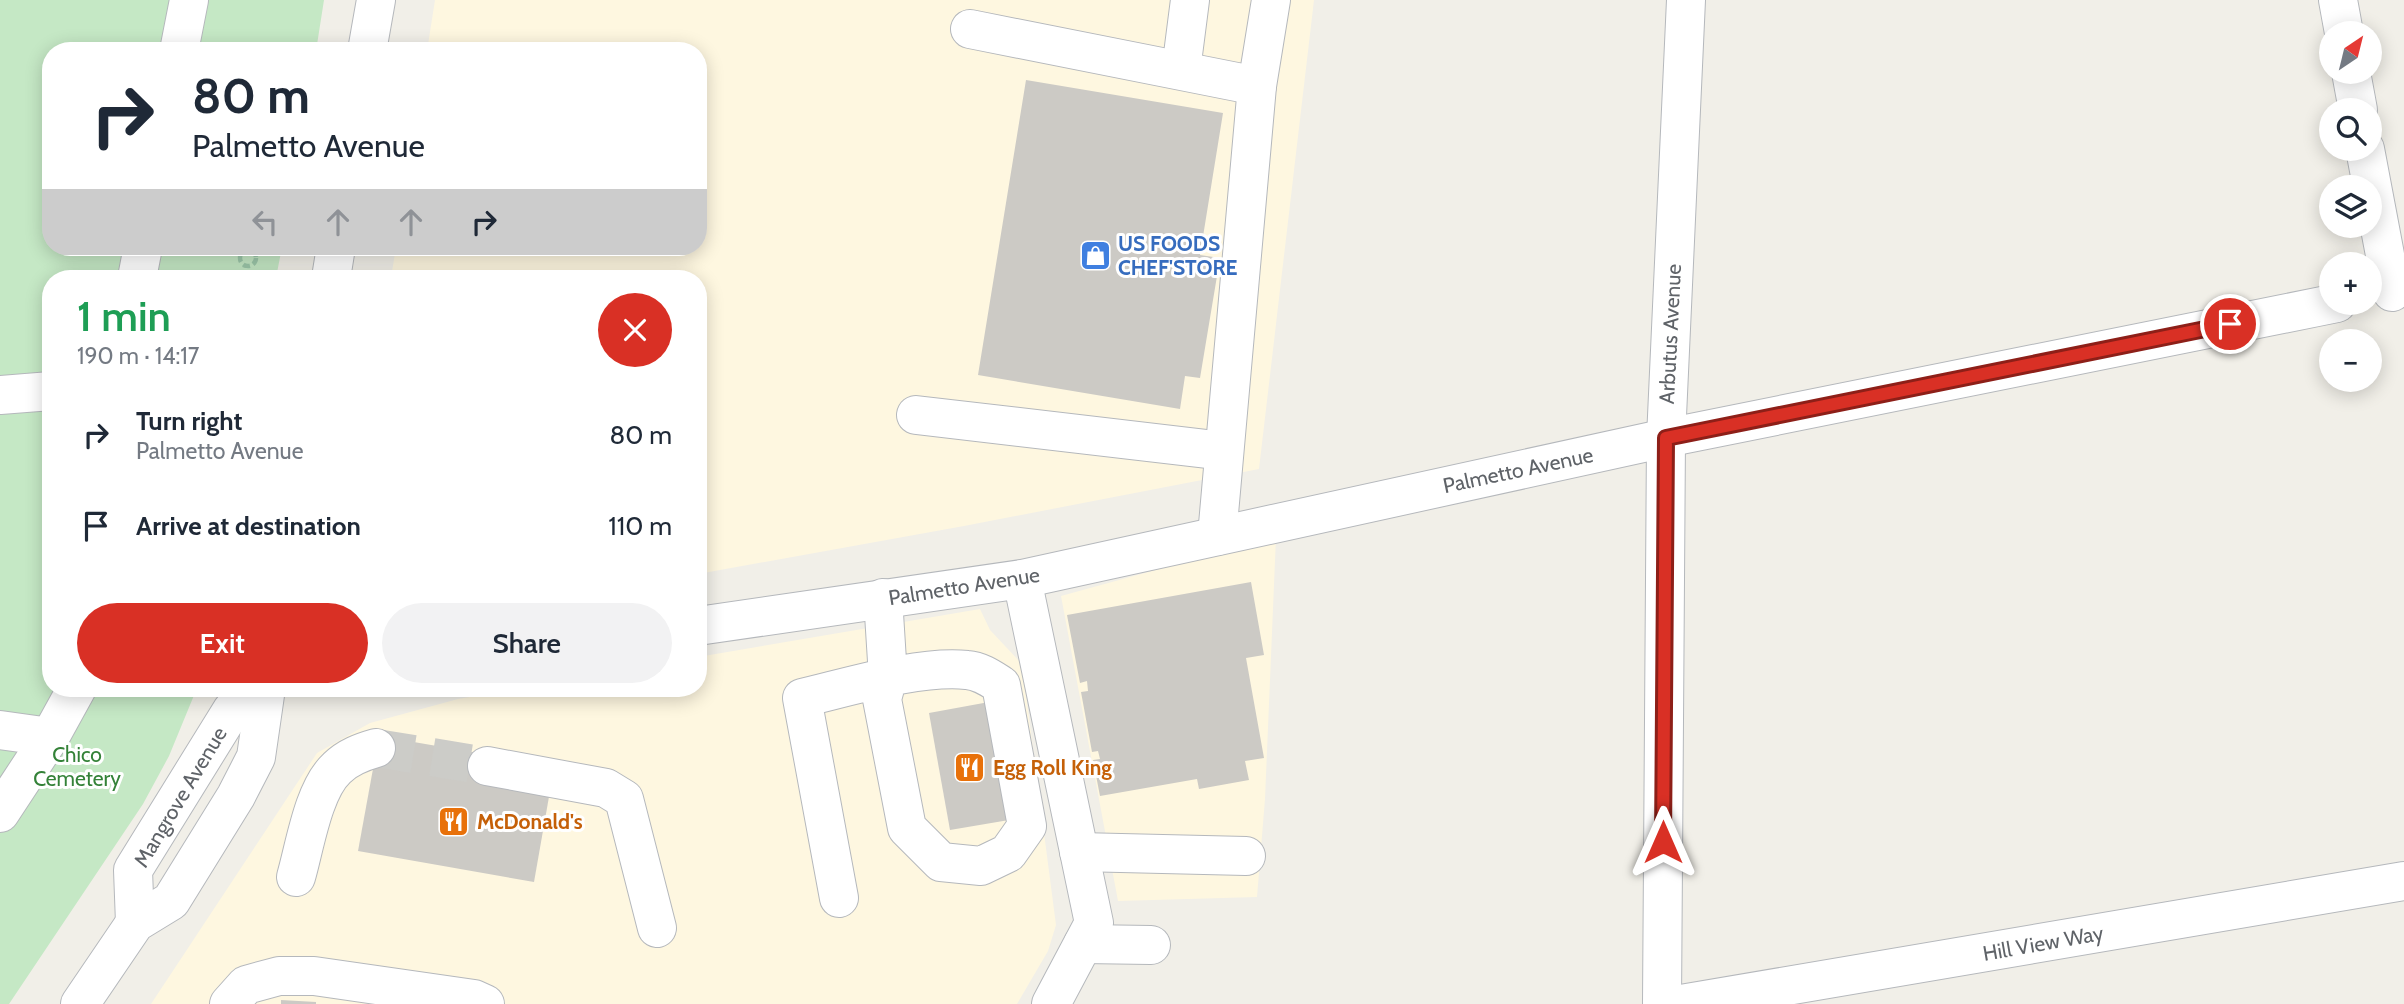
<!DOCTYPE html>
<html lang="en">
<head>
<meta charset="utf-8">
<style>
  body { margin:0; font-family:Cabin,sans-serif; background:#f2f2f3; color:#1f2937; height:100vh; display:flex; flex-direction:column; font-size:26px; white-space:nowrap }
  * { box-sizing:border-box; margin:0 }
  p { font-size:23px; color:#747a83 }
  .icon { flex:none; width:38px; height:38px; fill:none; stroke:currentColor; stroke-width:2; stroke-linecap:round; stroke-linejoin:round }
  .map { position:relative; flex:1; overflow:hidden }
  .sheet { position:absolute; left:42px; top:270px; width:665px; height:427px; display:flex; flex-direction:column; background:#fff; border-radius:28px; box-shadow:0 4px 18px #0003 }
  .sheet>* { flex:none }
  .banner { position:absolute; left:42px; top:42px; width:665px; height:214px; border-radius:28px; box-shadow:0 4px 18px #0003; background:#fff; color:#1f2937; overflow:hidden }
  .needle { width:46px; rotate:35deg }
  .tools { position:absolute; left:2319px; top:21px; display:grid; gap:14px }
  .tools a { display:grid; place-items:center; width:63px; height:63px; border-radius:50%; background:#fff; box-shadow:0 4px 18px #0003; font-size:35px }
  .pin { position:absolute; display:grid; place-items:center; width:60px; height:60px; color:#fff; margin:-30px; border:4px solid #fff; border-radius:50%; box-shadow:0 2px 7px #0007 }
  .me { position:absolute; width:77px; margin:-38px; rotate:0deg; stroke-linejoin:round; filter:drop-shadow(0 0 5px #0008) }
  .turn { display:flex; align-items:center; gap:24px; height:147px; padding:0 35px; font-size:32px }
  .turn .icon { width:91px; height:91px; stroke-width:2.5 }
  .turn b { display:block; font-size:49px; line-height:60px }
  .lanes { display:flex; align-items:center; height:66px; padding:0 35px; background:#0003; justify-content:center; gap:35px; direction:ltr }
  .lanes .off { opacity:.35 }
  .round { display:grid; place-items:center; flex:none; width:74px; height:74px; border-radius:37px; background:#f2f2f3 }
  .overview { display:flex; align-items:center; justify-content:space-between; height:119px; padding:0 35px }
  h1 { font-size:42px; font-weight:600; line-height:52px; color:#1e9e55 }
  .cta { display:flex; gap:14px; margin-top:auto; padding:14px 35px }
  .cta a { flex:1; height:80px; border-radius:42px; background:#d93025; color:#fff; font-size:28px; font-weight:600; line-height:80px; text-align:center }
  .cta a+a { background:#f2f2f3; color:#1f2937 }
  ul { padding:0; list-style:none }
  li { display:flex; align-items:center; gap:21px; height:91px; padding:0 35px }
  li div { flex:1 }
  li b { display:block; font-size:26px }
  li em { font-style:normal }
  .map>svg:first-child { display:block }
  .commercial { fill:#fef7e0 }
  .green { fill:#c5e8c5 }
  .building { fill:#cccac5 }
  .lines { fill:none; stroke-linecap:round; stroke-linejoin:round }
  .minor-tunnel { stroke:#ccccc8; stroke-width:38; stroke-dasharray:38 19; stroke-linecap:butt }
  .minor-casing { stroke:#b5b8bc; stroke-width:40 }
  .path { stroke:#9cc7a9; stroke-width:4.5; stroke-dasharray:7 3.5; stroke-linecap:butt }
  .minor { stroke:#fff; stroke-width:38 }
  .route-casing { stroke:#8d1f18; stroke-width:18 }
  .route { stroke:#d93025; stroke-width:12 }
  .labels { text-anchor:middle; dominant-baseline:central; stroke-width:6; stroke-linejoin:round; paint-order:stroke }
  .shop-label { font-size:21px; font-weight:bold; fill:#366cbe; stroke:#fff; text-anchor:start }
  .street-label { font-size:21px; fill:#5f6368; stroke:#fff }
  .park-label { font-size:21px; fill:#348238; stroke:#fff }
  .food-label { font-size:21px; font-weight:bold; fill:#c56008; stroke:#fff; text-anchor:start }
</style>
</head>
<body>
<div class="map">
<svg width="2404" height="1004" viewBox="0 0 2404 1004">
  <rect width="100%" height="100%" fill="#f1efe8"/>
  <!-- commercial -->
  <g class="commercial">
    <path d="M435 0H1314L1259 469 964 526 698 574V278H391L396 247H698V51H427Z"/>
    <path d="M1276 537 1265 799 1257 897 1118 901 1061 596Z"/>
    <path d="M980 609 990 630 1022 664 1056 925 1048 951 1017 1004H151L317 753 370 723 458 699 521 688H698V657Z"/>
  </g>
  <!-- green -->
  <path class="green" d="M0 0H324L316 51H51V247H282L276 278H51V688H197L169 756 143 804 9 1004H0Z"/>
  <!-- building -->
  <g class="building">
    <path d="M1026 80 1223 113 1200 255 1220 258 1200 378 1185 376 1180 409 978 375Z"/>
    <path d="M1251 582 1264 655 1246 658 1264 758 1245 761 1249 780 1199 789 1197 779 1100 796 1093 760 1100 759 1098 751 1092 752 1081 692 1088 691 1087 681 1080 683 1067 615Z"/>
    <path d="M989 702 1009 820 950 830 929 713Z"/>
    <path d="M379 736 489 755 550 791 534 882 358 851Z"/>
    <path d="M281 1000 316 1002V1004H281Z"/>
  </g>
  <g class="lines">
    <!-- minor-tunnel -->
    <path class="minor-tunnel" d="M376 748 487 766"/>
    <defs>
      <g id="minor">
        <path d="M2338 0 2344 33"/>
        <path d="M970 29 1257 86"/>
        <path d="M179 51 189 0"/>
        <path d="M367 51 376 0"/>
        <path d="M1181 70 1190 0"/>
        <path d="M2351 72 2358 110"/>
        <path d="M2365 149 2392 292"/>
        <path d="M137 278 143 247"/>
        <path d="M331 278 336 247"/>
        <path d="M0 395 51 391"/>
        <path d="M916 415 1224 451"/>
        <path d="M1217 536 1257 86 1271 0"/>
        <path d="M1022 579 1094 923 1051 1004"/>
        <path d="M698 626 1022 579 1666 438 2337 303"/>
        <path d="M0 730 50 737"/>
        <path d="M487 766 606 788 624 799 657 928"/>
        <path d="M0 813 50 737 77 688"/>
        <path d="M1079 852 1246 856"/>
        <path d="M296 877C305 846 313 790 337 768 348 757 362 752 376 748"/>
        <path d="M839 898 802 698C849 687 919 665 967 670 980 671 990 678 1001 685L1027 826 1008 853 981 866 941 862 907 828 882 699 888 677 883 598"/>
        <path d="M135 923 133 870 232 710 262 688"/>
        <path d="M1083 944 1151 945"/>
        <path d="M80 1004 135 923 171 901 236 796 256 757 266 688"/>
        <path d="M229 1004 246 985 279 976H314L474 999 485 1004"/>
        <path d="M1662 1004 1666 438 1686 0"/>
        <path d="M1681 1004 2404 881"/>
      </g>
    </defs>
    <!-- minor casing -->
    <use href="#minor" class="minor-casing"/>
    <!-- path -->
    <g class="path">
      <circle cx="248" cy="258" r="8"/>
      <path d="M198 278 203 276 213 278"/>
      <path d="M243 278 245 266"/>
    </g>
    <!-- minor -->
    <use href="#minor" class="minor"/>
  </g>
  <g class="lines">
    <defs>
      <path id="route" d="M1663 842 1666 438 2230 324"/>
    </defs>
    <!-- route casing -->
    <use href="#route" class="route-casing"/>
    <!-- route -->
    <use href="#route" class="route"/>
  </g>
  <!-- icons -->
  <defs>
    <symbol id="shop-square" viewBox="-11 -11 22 22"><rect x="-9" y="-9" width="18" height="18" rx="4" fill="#3f7fe0" stroke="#fff"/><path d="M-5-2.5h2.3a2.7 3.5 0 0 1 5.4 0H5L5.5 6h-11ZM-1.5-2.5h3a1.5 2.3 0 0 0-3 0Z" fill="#fff"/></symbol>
    <symbol id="restaurant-square" viewBox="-11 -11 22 22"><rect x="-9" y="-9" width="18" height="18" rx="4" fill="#e8710a" stroke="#fff"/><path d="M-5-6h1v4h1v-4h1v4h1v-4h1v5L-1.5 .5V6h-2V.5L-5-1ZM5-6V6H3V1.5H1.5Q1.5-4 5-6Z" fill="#fff"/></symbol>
  </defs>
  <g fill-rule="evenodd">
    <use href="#shop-square" x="1078" y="238" width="35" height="35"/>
    <use href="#restaurant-square" x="952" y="750" width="35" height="35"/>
    <use href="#restaurant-square" x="436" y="804" width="35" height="35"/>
  </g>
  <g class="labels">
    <!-- shop labels -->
    <g class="shop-label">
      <text x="1118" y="243">US FOODS<tspan x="1118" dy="24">CHEF'STORE</tspan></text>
    </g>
    <!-- street labels -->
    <g class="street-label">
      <text transform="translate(1670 334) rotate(-87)">Arbutus Avenue</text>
      <text transform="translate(1518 470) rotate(-12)">Palmetto Avenue</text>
      <text transform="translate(964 586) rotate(-9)">Palmetto Avenue</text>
      <text transform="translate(180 797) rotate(-59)">Mangrove Avenue</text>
      <text transform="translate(2043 943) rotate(-10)">Hill View Way</text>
    </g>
    <!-- park labels -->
    <g class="park-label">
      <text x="77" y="754">Chico<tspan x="77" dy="24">Cemetery</tspan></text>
    </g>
    <!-- food labels -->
    <g class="food-label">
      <text x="993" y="767">Egg Roll King</text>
      <text x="477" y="821">McDonald's</text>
    </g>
  </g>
</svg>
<div class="tools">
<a><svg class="needle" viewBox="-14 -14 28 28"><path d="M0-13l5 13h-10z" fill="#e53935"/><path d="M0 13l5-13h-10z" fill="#747a83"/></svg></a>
<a><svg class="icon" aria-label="search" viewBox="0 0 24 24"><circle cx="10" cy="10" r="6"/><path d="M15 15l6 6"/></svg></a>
<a><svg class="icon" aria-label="layers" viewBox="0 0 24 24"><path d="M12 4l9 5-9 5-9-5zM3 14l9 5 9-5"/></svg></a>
<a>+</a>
<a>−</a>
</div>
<div class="pin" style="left:2230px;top:324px;background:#d93025"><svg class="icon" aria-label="arrive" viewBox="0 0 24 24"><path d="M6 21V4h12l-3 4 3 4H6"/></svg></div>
<svg class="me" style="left:1663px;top:842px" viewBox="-20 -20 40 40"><path d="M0-17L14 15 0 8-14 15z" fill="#d93025" stroke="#fff" stroke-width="4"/></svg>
<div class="banner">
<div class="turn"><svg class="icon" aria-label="right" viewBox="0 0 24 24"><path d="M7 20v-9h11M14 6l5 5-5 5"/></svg><div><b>80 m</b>Palmetto Avenue</div></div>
<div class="lanes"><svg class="icon off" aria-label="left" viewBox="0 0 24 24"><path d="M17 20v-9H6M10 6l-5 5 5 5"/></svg><svg class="icon off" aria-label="ahead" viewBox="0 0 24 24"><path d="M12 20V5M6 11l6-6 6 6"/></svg><svg class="icon off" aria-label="ahead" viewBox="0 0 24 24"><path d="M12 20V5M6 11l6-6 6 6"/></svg><svg class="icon" aria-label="right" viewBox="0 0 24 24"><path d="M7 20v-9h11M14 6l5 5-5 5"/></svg></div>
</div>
<section class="sheet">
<div class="overview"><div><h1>1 min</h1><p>190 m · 14:17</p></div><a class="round" style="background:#d93025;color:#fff"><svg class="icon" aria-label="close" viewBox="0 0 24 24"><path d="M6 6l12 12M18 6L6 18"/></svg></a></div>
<ul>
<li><svg class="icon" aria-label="right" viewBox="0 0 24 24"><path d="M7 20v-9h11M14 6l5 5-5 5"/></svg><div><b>Turn right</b><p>Palmetto Avenue</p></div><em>80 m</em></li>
<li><svg class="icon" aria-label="arrive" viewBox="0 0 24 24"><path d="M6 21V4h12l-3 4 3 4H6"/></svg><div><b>Arrive at destination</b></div><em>110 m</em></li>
</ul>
<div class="cta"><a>Exit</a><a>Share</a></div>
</section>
</div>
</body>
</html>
